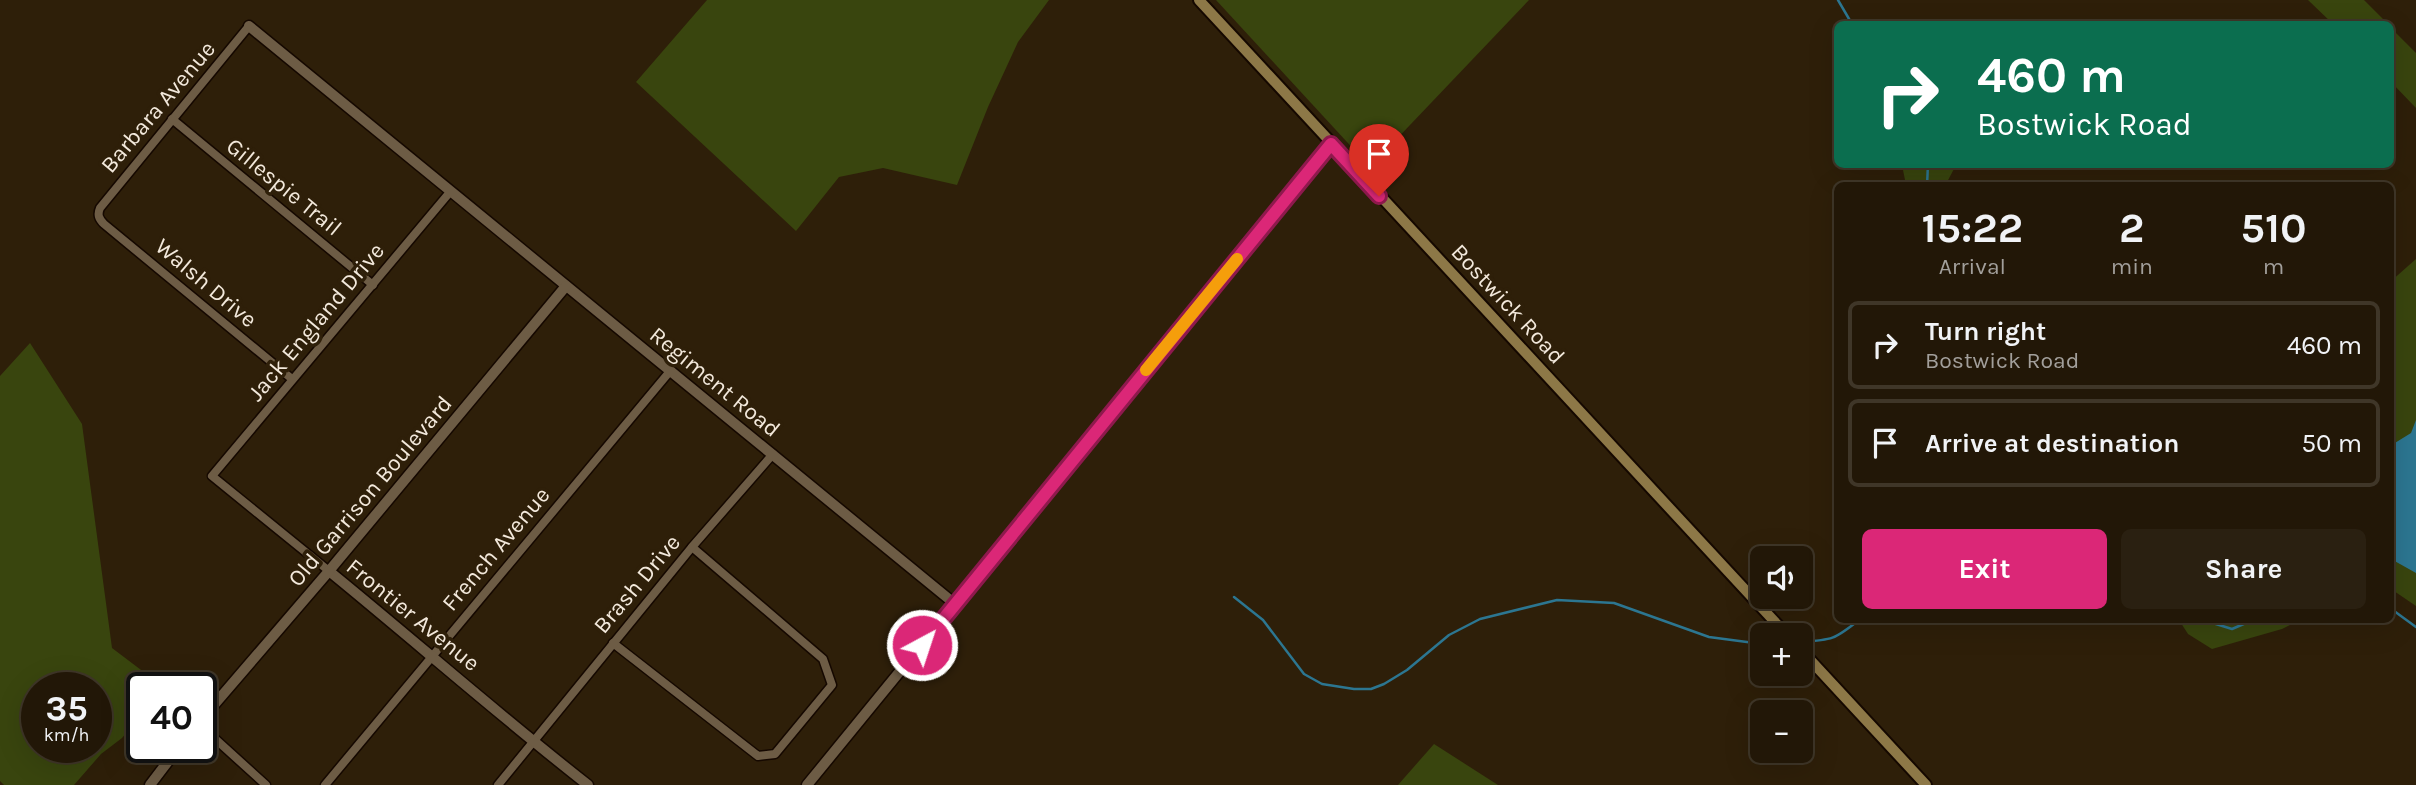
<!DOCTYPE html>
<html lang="en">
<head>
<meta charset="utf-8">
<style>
  body { margin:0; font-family:Karla,sans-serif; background:#2a2011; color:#f1f3f6; height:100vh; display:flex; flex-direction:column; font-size:26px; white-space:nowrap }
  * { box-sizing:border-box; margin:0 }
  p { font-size:23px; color:#a29f9b }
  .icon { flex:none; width:38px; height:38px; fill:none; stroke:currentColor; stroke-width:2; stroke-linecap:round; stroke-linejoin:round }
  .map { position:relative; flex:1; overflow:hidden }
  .sheet { position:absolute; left:1834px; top:182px; width:560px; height:441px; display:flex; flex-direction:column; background:#221707; border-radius:10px; box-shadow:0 7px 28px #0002,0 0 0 2px #3f3628 }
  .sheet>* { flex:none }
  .top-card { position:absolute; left:1834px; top:21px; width:560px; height:147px; border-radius:10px; box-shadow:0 7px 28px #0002,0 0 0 2px #3f3628; background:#0b6e4f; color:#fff; overflow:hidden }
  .tools { position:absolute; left:1750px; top:546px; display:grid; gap:14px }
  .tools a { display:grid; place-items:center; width:63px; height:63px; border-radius:10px; background:#221707; box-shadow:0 7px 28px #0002,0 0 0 2px #3f3628; font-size:35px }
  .speed { position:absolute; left:21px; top:672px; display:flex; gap:14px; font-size:35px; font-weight:700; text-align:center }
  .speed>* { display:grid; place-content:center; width:91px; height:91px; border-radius:50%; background:#221707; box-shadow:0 7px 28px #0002,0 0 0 2px #3f3628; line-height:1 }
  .speed small { font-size:18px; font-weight:400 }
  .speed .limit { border:4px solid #111; border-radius:10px; background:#fff; color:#111 }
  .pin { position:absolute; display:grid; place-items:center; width:60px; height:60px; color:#fff; margin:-72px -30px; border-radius:50% 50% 50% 0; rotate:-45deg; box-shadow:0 0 7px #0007 }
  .pin .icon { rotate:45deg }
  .me { position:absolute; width:77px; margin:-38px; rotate:40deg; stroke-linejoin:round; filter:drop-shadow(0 0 5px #0008) }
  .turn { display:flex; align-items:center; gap:24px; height:147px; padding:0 28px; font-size:32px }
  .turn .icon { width:91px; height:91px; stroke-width:2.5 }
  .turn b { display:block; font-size:49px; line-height:60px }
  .eta { display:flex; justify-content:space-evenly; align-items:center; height:119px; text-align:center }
  .eta b { font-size:42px; font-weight:700; line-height:49px }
  .action { display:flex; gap:14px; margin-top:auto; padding:14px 28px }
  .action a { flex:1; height:80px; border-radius:10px; background:#db2777; color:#fff; font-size:28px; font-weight:700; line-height:80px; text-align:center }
  .action a+a { background:#2a2011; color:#f1f3f6 }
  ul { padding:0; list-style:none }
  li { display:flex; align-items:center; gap:21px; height:88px; margin:0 14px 10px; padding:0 14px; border:4px solid #3f3628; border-radius:10px }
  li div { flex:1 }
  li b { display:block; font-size:26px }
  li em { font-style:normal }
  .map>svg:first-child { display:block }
  .green { fill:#39450e; fill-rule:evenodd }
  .water { fill:#2c7691 }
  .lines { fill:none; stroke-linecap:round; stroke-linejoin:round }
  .stream { stroke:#2c7691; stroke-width:2.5 }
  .minor-casing { stroke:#150800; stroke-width:11 }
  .tertiary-casing { stroke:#150800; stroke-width:13 }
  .secondary-casing { stroke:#150800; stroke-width:14 }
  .minor { stroke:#6d5c45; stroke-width:8 }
  .tertiary { stroke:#6d5c45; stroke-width:10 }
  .secondary { stroke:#8d7847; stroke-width:10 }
  .route-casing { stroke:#8e194d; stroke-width:18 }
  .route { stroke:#db2777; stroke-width:12 }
  .slow { stroke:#f59e0b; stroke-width:12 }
  .labels { text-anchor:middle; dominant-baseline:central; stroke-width:7; stroke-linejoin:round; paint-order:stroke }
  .street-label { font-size:23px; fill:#f3e9dc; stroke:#2e1f09 }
</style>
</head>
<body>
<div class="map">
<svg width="2416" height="785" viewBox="0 0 2416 785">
  <rect width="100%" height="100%" fill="#2e1f09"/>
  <!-- green -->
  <g class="green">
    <path d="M707 0H1049L1018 42 988 107 957 185 883 168 839 177 796 231 636 82Z"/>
    <path d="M1216 0H1529L1370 167Z"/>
    <path d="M2308 0H2364L2388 24H2333Z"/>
    <path d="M2390 27 2416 53V108L2391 82Z"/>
    <path d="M1902 165V164L1956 165 1945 186 1906 185Z"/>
    <path d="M2416 259V606L2391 589 2390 282Z"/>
    <path d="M30 343 82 424 112 648 153 679 152 688H142V714L122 738 101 754 74 785H4L0 781V376ZM37 688H96V747H37Z"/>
    <path d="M2179 620H2300L2282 629 2212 649 2188 634Z"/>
    <path d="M1434 744 1498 785H1398Z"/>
  </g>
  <!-- water -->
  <path class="water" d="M2416 420V573L2391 559 2390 446 2411 433Z"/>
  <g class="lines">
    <!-- stream -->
    <g class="stream">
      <path d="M1838 0 1852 24"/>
      <path d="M1927 186 1928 164"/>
      <path d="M1234 597 1263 620 1304 674 1322 684 1354 689H1371L1384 684 1407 670 1449 635 1480 619 1557 600 1614 603 1709 637 1762 644"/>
      <path d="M2390 608 2416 627"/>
      <path d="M2203 620 2232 629 2253 620"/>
      <path d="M1801 642C1832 640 1834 640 1859 620"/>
    </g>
    <defs>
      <g id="minor">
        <path d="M249 26 100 208C97 215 99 219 104 224L292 379"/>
        <path d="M172 119 373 285"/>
        <path d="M329 571 212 476 450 192"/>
        <path d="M613 643 758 756 775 754 832 685 823 659 692 547"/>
        <path d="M201 726 266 785"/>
        <path d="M325 785 671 370"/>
        <path d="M498 785 692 547 773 454"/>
      </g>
      <g id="tertiary">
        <path d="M249 26 955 604"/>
        <path d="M329 571C416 642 500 716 588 785"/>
        <path d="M201 720 329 571 566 286"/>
        <path d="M150 785 179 747"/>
        <path d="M807 785 1331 144"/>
      </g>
      <g id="secondary">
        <path d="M1199 0 1787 635"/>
        <path d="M1801 650 1926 785"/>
      </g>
    </defs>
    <!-- minor casing -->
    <use href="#minor" class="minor-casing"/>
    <!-- tertiary casing -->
    <use href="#tertiary" class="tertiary-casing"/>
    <!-- secondary casing -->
    <use href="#secondary" class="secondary-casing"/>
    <!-- minor -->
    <use href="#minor" class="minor"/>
    <!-- tertiary -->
    <use href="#tertiary" class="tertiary"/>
    <!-- secondary -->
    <use href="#secondary" class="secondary"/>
  </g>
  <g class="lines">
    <defs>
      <path id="route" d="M922 645 1331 144 1379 196"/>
    </defs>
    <!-- route casing -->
    <use href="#route" class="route-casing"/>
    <!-- route -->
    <use href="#route" class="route"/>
    <!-- slow -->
    <path class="slow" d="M1146 370 1237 259"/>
  </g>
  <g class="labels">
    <!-- street labels -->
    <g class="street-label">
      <text transform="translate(158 107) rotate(-50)">Barbara Avenue</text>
      <text transform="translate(284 187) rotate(39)">Gillespie Trail</text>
      <text transform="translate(206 283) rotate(40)">Walsh Drive</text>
      <text transform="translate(1508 304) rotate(47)">Bostwick Road</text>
      <text transform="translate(316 322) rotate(-50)">Jack England Drive</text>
      <text transform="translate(715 382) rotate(39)">Regiment Road</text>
      <text transform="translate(370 491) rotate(-50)">Old Garrison Boulevard</text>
      <text transform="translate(496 549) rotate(-50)">French Avenue</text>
      <text transform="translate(637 584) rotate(-50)">Brash Drive</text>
      <text transform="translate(413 615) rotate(39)">Frontier Avenue</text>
    </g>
  </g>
</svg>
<div class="tools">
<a><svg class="icon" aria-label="sound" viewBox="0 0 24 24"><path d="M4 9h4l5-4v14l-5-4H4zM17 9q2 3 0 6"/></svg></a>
<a>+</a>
<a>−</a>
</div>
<div class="speed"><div>35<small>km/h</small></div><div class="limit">40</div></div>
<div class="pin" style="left:1379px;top:196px;background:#d93025"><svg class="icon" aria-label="arrive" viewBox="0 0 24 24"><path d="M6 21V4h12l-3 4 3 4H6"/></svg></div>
<svg class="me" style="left:922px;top:645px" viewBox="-20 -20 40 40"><circle r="17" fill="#db2777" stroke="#fff" stroke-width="3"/><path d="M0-11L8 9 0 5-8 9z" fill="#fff"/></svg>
<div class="top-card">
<div class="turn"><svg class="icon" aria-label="right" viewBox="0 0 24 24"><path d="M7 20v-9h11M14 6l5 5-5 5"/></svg><div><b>460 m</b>Bostwick Road</div></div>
</div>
<section class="sheet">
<div class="eta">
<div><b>15:22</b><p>Arrival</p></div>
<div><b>2</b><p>min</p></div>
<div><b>510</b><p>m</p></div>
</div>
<ul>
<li><svg class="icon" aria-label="right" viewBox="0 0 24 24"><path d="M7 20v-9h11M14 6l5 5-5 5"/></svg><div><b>Turn right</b><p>Bostwick Road</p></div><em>460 m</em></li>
<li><svg class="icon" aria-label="arrive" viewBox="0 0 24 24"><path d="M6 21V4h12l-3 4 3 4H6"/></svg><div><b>Arrive at destination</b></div><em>50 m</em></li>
</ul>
<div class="action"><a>Exit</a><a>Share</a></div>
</section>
</div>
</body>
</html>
